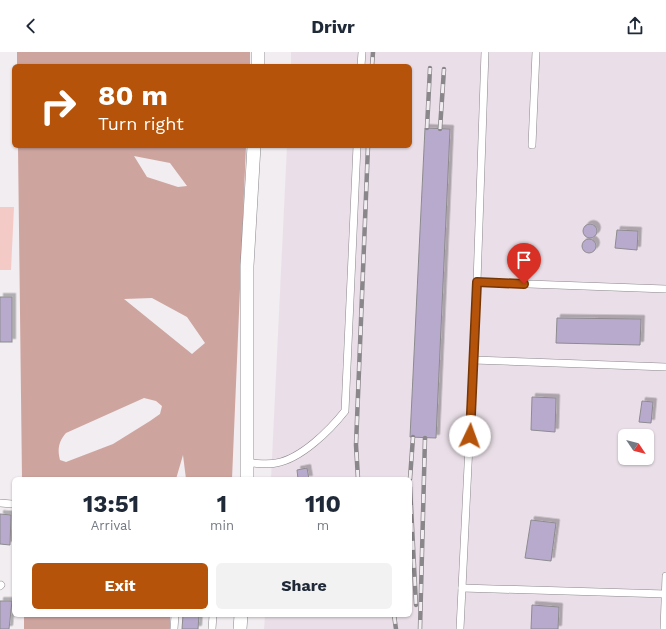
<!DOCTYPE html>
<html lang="en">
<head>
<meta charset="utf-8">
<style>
  body { margin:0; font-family:"Work Sans",sans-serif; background:#f2f2f3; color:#1f2937; height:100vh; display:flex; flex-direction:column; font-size:15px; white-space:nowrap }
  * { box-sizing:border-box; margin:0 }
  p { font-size:13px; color:#747a83 }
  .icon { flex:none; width:22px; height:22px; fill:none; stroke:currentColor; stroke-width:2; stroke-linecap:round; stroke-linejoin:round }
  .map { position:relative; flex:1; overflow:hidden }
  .sheet { position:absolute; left:12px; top:425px; width:400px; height:140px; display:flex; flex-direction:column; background:#fff; border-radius:6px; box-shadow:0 1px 3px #0004 }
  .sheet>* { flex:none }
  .hud { position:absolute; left:12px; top:12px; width:400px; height:84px; border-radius:6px; box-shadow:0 1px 3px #0004; background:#b45309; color:#fff; overflow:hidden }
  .needle { width:26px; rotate:125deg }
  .controls { position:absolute; left:618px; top:377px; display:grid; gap:8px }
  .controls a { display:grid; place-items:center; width:36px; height:36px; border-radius:6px; background:#fff; box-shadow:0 1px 3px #0004; font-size:20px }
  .pin { position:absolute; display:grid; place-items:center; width:34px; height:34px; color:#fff; margin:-41px -17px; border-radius:50% 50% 50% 0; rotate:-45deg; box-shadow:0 0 4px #0007 }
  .pin .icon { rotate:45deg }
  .me { position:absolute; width:44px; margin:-22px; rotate:3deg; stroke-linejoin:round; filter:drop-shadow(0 0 3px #0008) }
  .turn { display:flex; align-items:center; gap:14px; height:84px; padding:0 20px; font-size:18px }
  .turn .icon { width:52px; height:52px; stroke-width:2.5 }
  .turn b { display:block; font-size:28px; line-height:34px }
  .eta { display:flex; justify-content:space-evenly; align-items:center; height:68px; text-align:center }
  .eta b { font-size:24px; font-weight:700; line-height:28px }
  .cta { display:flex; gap:8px; margin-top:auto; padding:8px 20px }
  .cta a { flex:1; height:46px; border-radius:6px; background:#b45309; color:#fff; font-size:16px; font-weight:700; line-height:46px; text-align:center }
  .cta a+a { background:#f2f2f3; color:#1f2937 }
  header { display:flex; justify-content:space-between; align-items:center; height:52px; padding:0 20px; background:#fff; font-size:18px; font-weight:700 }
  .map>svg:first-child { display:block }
  .built { fill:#eadfe8; fill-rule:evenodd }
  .green { fill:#f3cac6 }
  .forest { fill:#cea49f; fill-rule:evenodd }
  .building { fill:#b8aacd; stroke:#8d8b8f; filter:url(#shadow) }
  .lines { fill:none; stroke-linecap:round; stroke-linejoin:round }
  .lane-casing { stroke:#8b878b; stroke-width:8 }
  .street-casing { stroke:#8b878b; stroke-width:14 }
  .lane { stroke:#fff; stroke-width:7 }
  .street { stroke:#fff; stroke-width:13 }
  .rail-casing { stroke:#8a878a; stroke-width:4.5 }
  .rail { stroke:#f1edf1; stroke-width:3; stroke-dasharray:9; stroke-linecap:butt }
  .route-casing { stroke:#753606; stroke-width:10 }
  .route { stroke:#b45309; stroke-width:7 }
</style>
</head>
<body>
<header><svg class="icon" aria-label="back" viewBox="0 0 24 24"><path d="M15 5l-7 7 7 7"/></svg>Drivr<svg class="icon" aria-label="share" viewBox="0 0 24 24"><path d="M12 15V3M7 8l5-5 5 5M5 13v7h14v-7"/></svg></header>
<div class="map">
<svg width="666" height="577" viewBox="0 0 666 577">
  <defs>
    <filter id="shadow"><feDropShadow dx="3.5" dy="-3.5" stdDeviation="0" flood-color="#0004"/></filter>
  </defs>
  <rect width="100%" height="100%" fill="#f1edf1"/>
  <!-- built -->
  <path class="built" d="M291 0H666V577H264L265 563H410V427H271L287 94H410V14H291ZM625 384H647V406H625Z"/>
  <!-- green -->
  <path class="green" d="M0 155H14L11 218H0Z"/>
  <!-- forest -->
  <g class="forest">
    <rect x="17" y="0" width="233" height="14"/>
    <path d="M18 94H246L232 427H186L183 403 176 427H22ZM134 104 170 111 187 134 178 135 147 125ZM152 246 187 265 205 291 192 302 124 247ZM144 346 156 349 162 354 160 362 150 369 113 392 66 410 60 408C57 397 59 389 66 381Z"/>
    <rect x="24" y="563" width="146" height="14"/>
  </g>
  <!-- building -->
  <g class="building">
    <path d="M425 76 450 77 436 386 410 385Z"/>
    <circle cx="590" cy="179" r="7"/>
    <path d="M617 178 638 179 637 198 615 196Z"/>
    <circle cx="589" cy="194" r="7"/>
    <rect x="0" y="245" width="12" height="45"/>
    <path d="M557 266 641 267 640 293 556 291Z"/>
    <path d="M532 345 556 346 555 380 531 378Z"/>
    <path d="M642 349 653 350 651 371 639 370Z"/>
    <path d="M307 416 309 427H298L297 418Z"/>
    <path d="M0 462 11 463 10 493 0 492Z"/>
    <path d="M531 468 556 471 551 509 525 506Z"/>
    <path d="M0 549H12L9 577H0Z"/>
    <path d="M532 553 559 555 558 577H531Z"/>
    <path d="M183 563H199L198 577H182Z"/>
  </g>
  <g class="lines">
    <defs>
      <g id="lane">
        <path d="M361 14 362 0"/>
        <path d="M532 93 536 0"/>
        <path d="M477 230 666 237"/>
        <path d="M473 308 666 315"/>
        <path d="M248 411C257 411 267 413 276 411 301 407 330 378 345 359L357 94"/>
        <path d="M0 451 12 452"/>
        <path d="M0 534 1 533"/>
        <path d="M462 536 666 542"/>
        <path d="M174 577 175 563"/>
        <path d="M212 577 213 563"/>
        <path d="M460 577 477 230 485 0"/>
        <path d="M664 577 666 524"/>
      </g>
      <g id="street">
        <path d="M258 14V0"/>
        <path d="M247 427V214L254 94"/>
        <path d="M240 577 241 563"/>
      </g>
    </defs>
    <!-- lane casing -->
    <use href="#lane" class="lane-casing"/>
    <!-- street casing -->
    <use href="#street" class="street-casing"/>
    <!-- lane -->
    <use href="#lane" class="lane"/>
    <!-- street -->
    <use href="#street" class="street"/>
    <defs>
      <g id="rail">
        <path d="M372 14 373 0"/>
        <path d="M427 76 430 16"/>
        <path d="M440 77 444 17"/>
        <path d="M358 427 356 393 368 94"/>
        <path d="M410 427 413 385"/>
        <path d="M410 435 416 553"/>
        <path d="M394 563 396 577"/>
        <path d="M420 577 425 386"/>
      </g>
    </defs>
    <!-- rail casing -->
    <use href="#rail" class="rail-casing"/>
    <!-- rail -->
    <use href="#rail" class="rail"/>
  </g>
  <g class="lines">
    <defs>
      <path id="route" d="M470 384 477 230 524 232"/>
    </defs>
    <!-- route casing -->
    <use href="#route" class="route-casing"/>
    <!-- route -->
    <use href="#route" class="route"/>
  </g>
</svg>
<div class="controls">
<a><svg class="needle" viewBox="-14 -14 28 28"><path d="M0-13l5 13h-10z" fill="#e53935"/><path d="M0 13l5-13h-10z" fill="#747a83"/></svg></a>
</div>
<div class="pin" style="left:524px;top:232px;background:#d93025"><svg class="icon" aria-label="arrive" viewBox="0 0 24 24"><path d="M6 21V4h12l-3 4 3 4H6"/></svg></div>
<svg class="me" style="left:470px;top:384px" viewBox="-20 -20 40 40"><circle r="19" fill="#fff"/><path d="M0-13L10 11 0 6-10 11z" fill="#b45309"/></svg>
<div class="hud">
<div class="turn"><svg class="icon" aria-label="right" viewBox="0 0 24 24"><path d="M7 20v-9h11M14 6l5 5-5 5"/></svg><div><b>80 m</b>Turn right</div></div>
</div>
<section class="sheet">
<div class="eta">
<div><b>13:51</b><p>Arrival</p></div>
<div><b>1</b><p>min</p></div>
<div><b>110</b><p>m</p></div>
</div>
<div class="cta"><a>Exit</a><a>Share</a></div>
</section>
</div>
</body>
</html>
